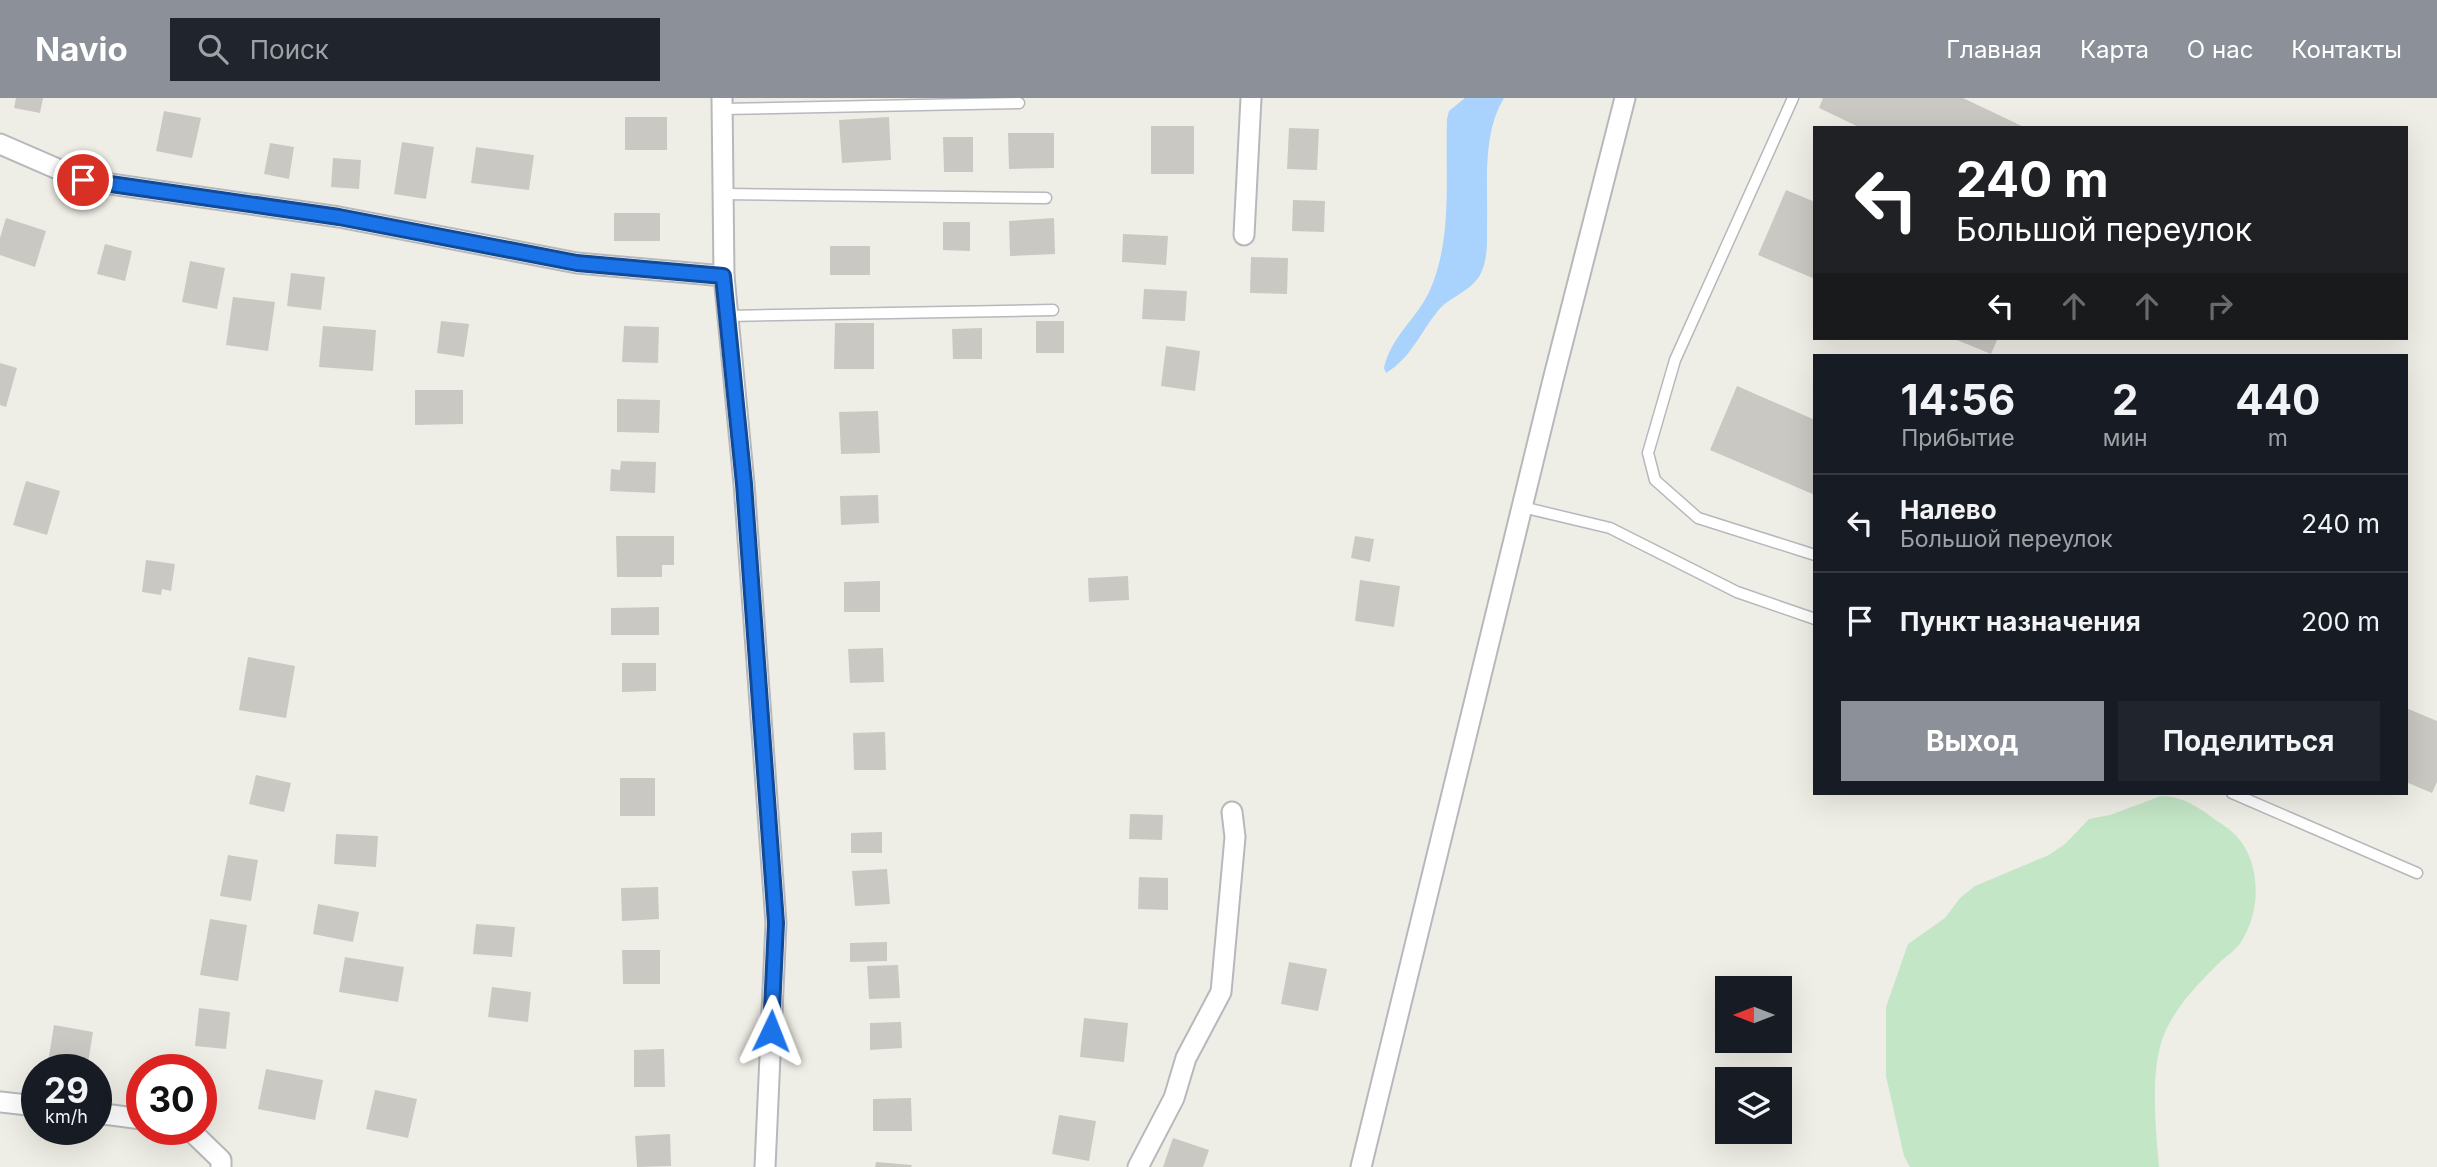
<!DOCTYPE html>
<html lang="ru">
<head>
<meta charset="utf-8">
<style>
  body { margin:0; font-family:Inter,sans-serif; background:#20242c; color:#f1f3f6; height:100vh; display:flex; flex-direction:column; font-size:26px; white-space:nowrap }
  * { box-sizing:border-box; margin:0 }
  p { font-size:23px; color:#9ea1a6 }
  .icon { flex:none; width:38px; height:38px; fill:none; stroke:currentColor; stroke-width:2; stroke-linecap:round; stroke-linejoin:round }
  .map { position:relative; flex:1; overflow:hidden }
  .sheet { position:absolute; left:1813px; top:256px; width:595px; height:441px; display:flex; flex-direction:column; background:#171b24; border-radius:0px; box-shadow:0 7px 28px #0002 }
  .sheet>* { flex:none }
  .guide { position:absolute; left:1813px; top:28px; width:595px; height:214px; border-radius:0px; box-shadow:0 7px 28px #0002; background:#202124; color:#fff; overflow:hidden }
  .needle { width:46px; rotate:270deg }
  .controls { position:absolute; left:1715px; top:878px; display:grid; gap:14px }
  .controls a { display:grid; place-items:center; width:77px; height:77px; border-radius:0px; background:#171b24; box-shadow:0 7px 28px #0002; font-size:35px }
  .speed { position:absolute; left:21px; top:956px; display:flex; gap:14px; font-size:35px; font-weight:700; text-align:center }
  .speed>* { display:grid; place-content:center; width:91px; height:91px; border-radius:50%; background:#171b24; box-shadow:0 7px 28px #0002; line-height:1 }
  .speed small { font-size:18px; font-weight:400 }
  .speed .limit { border:10px solid #d22; background:#fff; color:#111 }
  .pin { position:absolute; display:grid; place-items:center; width:60px; height:60px; color:#fff; margin:-30px; border:4px solid #fff; border-radius:50%; box-shadow:0 2px 7px #0007 }
  .me { position:absolute; width:77px; margin:-38px; rotate:2deg; stroke-linejoin:round; filter:drop-shadow(0 0 5px #0008) }
  .turn { display:flex; align-items:center; gap:24px; height:147px; padding:0 28px; font-size:32px }
  .turn .icon { width:91px; height:91px; stroke-width:2.5 }
  .turn b { display:block; font-size:49px; line-height:60px }
  .lanes { display:flex; align-items:center; height:66px; padding:0 28px; background:#0003; justify-content:center; gap:35px; direction:ltr }
  .lanes .off { opacity:.35 }
  .eta { display:flex; justify-content:space-evenly; align-items:center; height:119px; text-align:center }
  .eta b { font-size:42px; font-weight:700; line-height:49px }
  .cta { display:flex; gap:14px; margin-top:auto; padding:14px 28px }
  .cta a { flex:1; height:80px; border-radius:0px; background:#8c9099; color:#fff; font-size:28px; font-weight:700; line-height:80px; text-align:center }
  .cta a+a { background:#20242c; color:#f1f3f6 }
  ul { padding:0; list-style:none }
  li { display:flex; align-items:center; gap:21px; height:98px; padding:0 28px; border-top:2px solid #363941 }
  li div { flex:1 }
  li b { display:block; font-size:26px }
  li em { font-style:normal }
  header { display:flex; align-items:center; gap:42px; box-sizing:border-box; height:98px; padding:0 35px; background:#8c9099; color:#fff }
  header strong { font-size:33px }
  nav { display:flex; gap:38px; margin-inline-start:auto; font-size:24px }
  .search { width:490px; height:63px; background:#20242c; display:flex; align-items:center; gap:18px; box-sizing:border-box; padding:0 24px; border-radius:0px; color:#9ea1a6; font-size:26px }
  .map>svg:first-child { display:block }
  .green { fill:#c3e6c6 }
  .water { fill:#a9d2fc }
  .building { fill:#cac8c3 }
  .lines { fill:none; stroke-linecap:round; stroke-linejoin:round }
  .service-casing { stroke:#b6b8bc; stroke-width:13 }
  .minor-casing { stroke:#b6b8bc; stroke-width:23 }
  .service { stroke:#fff; stroke-width:10 }
  .minor { stroke:#fff; stroke-width:19 }
  .route-casing { stroke:#114b97; stroke-width:18 }
  .route { stroke:#1a73e8; stroke-width:12 }
</style>
</head>
<body>
<header>
<strong>Navio</strong>
<div class="search"><svg class="icon" aria-label="search" viewBox="0 0 24 24"><circle cx="10" cy="10" r="6"/><path d="M15 15l6 6"/></svg>Поиск</div>
<nav><a>Главная</a><a>Карта</a><a>О нас</a><a>Контакты</a></nav>
</header>
<div class="map">
<svg width="2437" height="1069" viewBox="0 0 2437 1069">
  <rect width="100%" height="100%" fill="#efeee6"/>
  <!-- green -->
  <path class="green" d="M2161 698C2187 698 2205 715 2226 729 2261 753 2264 809 2241 844 2236 852 2225 859 2218 866 2196 888 2173 911 2162 942 2150 979 2156 1031 2159 1069H1910L1904 1058 1886 978V909L1908 846 1945 820 1960 800 1975 788 2049 757 2065 746 2089 721 2110 717Z"/>
  <!-- water -->
  <path class="water" d="M1465 0H1504C1482 36 1488 86 1487 127 1487 143 1488 160 1481 175 1472 194 1449 198 1437 214 1420 235 1411 260 1386 275L1384 270C1391 238 1417 221 1430 192 1453 140 1445 77 1447 21L1449 13Z"/>
  <!-- building -->
  <g class="building">
    <path d="M16 0H43L40 15 14 10Z"/>
    <path d="M1823 0H1963L2026 30H1861L1819 10Z"/>
    <path d="M164 13 201 20 192 60 156 53Z"/>
    <rect x="625" y="19" width="42" height="33"/>
    <path d="M889 19 891 62 842 65 839 22Z"/>
    <rect x="1151" y="28" width="43" height="48"/>
    <path d="M1289 30 1319 31 1317 72 1287 71Z"/>
    <path d="M1008 35H1054V70L1009 71Z"/>
    <path d="M943 39H973V74H944Z"/>
    <path d="M402 44 434 49 426 101 394 96Z"/>
    <path d="M270 45 294 49 289 81 264 76Z"/>
    <path d="M476 49 534 57 529 92 471 85Z"/>
    <path d="M333 60 361 62 359 91 331 89Z"/>
    <path d="M1786 92 1815 104V181L1758 157Z"/>
    <path d="M1293 102 1325 103 1324 134 1292 133Z"/>
    <rect x="614" y="115" width="46" height="28"/>
    <path d="M6 120 46 133 35 169 0 157V140Z"/>
    <path d="M1054 120 1055 156 1010 158 1009 123Z"/>
    <path d="M943 124H970V153L943 152Z"/>
    <path d="M1123 136 1168 138 1166 167 1122 164Z"/>
    <path d="M105 146 132 153 125 183 97 176Z"/>
    <rect x="830" y="148" width="40" height="29"/>
    <path d="M1251 159 1288 160 1287 196 1250 195Z"/>
    <path d="M190 163 225 170 217 211 182 204Z"/>
    <path d="M291 175 325 179 321 212 287 208Z"/>
    <path d="M1144 191 1187 193 1185 223 1142 221Z"/>
    <path d="M233 199 275 204 268 253 226 247Z"/>
    <path d="M441 223 469 226 464 259 437 255Z"/>
    <rect x="1036" y="223" width="28" height="32"/>
    <path d="M835 225H874V271H834Z"/>
    <path d="M323 228 376 232 373 273 319 269Z"/>
    <path d="M624 228 659 229 658 265 622 264Z"/>
    <path d="M982 230V261H953L952 231Z"/>
    <path d="M1952 240H1998L1991 256Z"/>
    <path d="M1166 248 1200 253 1195 293 1161 288Z"/>
    <path d="M0 265 17 270 6 309 0 307Z"/>
    <path d="M1737 288 1815 322V397L1710 352Z"/>
    <path d="M415 292H463V326L415 327Z"/>
    <path d="M617 301 660 302 659 335 617 334Z"/>
    <path d="M878 313 880 355 841 356 839 314Z"/>
    <path d="M621 363 656 364 655 395 610 393 611 371 620 372Z"/>
    <path d="M26 383 60 393 47 437 13 427Z"/>
    <path d="M878 397 879 425 841 427 840 398Z"/>
    <path d="M616 438H674V467H662V479H617Z"/>
    <path d="M1355 438 1374 441 1370 464 1351 460Z"/>
    <path d="M146 462 175 466 171 493 162 491 161 497 142 494Z"/>
    <path d="M1128 478 1129 502 1089 504 1088 480Z"/>
    <path d="M1360 482 1400 488 1394 529 1355 523Z"/>
    <path d="M880 483V514H844V484Z"/>
    <path d="M659 509V537H611V510Z"/>
    <path d="M883 550 884 584 850 585 848 551Z"/>
    <path d="M248 559 295 568 286 620 239 612Z"/>
    <path d="M622 565H656V593L622 594Z"/>
    <path d="M2406 610 2437 623V684L2432 695 2406 684Z"/>
    <path d="M885 634 886 672H854L853 635Z"/>
    <path d="M256 677 291 685 284 714 249 706Z"/>
    <rect x="620" y="680" width="35" height="38"/>
    <path d="M1130 716 1163 717 1162 742 1129 741Z"/>
    <path d="M882 734V755H851V735Z"/>
    <path d="M336 736 378 738 376 769 334 766Z"/>
    <path d="M228 757 258 762 251 803 220 798Z"/>
    <path d="M887 771 890 806 855 808 852 773Z"/>
    <path d="M1139 779 1168 780V812L1138 811Z"/>
    <path d="M658 789 659 821 622 823 621 790Z"/>
    <path d="M318 806 359 814 353 844 313 836Z"/>
    <path d="M210 821 247 827 238 883 200 877Z"/>
    <path d="M476 826 515 829 512 859 473 856Z"/>
    <path d="M887 844V863L850 864V845Z"/>
    <path d="M622 852H660V886H623Z"/>
    <path d="M345 859 404 869 398 904 339 894Z"/>
    <path d="M1289 864 1327 871 1318 913 1281 906Z"/>
    <path d="M898 867 900 900 869 901 867 868Z"/>
    <path d="M492 889 531 894 528 924 488 919Z"/>
    <path d="M199 910 230 914 226 951 195 948Z"/>
    <path d="M1084 920 1128 925 1124 964 1080 959Z"/>
    <path d="M901 924 902 950 870 952V925Z"/>
    <path d="M54 927 93 934 87 971H47Z"/>
    <path d="M664 951 665 989H634V952Z"/>
    <path d="M266 971 323 982 315 1022 258 1011Z"/>
    <path d="M375 992 417 1001 408 1040 366 1031Z"/>
    <path d="M911 1000 912 1033H873V1001Z"/>
    <path d="M1059 1017 1096 1023 1089 1063 1052 1056Z"/>
    <path d="M670 1036 671 1068 637 1069 635 1038Z"/>
    <path d="M1173 1040 1209 1052 1203 1069H1163Z"/>
    <path d="M876 1064 912 1067 911 1069H875Z"/>
  </g>
  <g class="lines">
    <defs>
      <g id="service">
        <path d="M1793 0 1675 262 1648 355 1655 382 1698 420 1815 457"/>
        <path d="M722 11 1019 5"/>
        <path d="M723 96 1046 100"/>
        <path d="M727 218 1053 212"/>
        <path d="M1522 409 1610 430 1737 494 1815 521"/>
        <path d="M2232 695 2417 775"/>
      </g>
      <g id="minor">
        <path d="M722 0 724 178 744 386 776 825 765 1069"/>
        <path d="M0 46 83 82 339 119 577 165 724 178"/>
        <path d="M1244 137 1251 0"/>
        <path d="M0 1004 37 1008"/>
        <path d="M96 1015 142 1021"/>
        <path d="M189 1031 221 1062V1069"/>
        <path d="M1138 1069 1174 1000 1186 960 1221 894 1235 739 1232 714"/>
        <path d="M1361 1069 1553 282 1625 0"/>
      </g>
    </defs>
    <!-- service casing -->
    <use href="#service" class="service-casing"/>
    <!-- minor casing -->
    <use href="#minor" class="minor-casing"/>
    <!-- service -->
    <use href="#service" class="service"/>
    <!-- minor -->
    <use href="#minor" class="minor"/>
  </g>
  <g class="lines">
    <defs>
      <path id="route" d="M83 82 339 119 577 165 723 178 744 386 776 825 771 933"/>
    </defs>
    <!-- route casing -->
    <use href="#route" class="route-casing"/>
    <!-- route -->
    <use href="#route" class="route"/>
  </g>
</svg>
<div class="controls">
<a><svg class="needle" viewBox="-14 -14 28 28"><path d="M0-13l5 13h-10z" fill="#e53935"/><path d="M0 13l5-13h-10z" fill="#9ea1a6"/></svg></a>
<a><svg class="icon" aria-label="layers" viewBox="0 0 24 24"><path d="M12 4l9 5-9 5-9-5zM3 14l9 5 9-5"/></svg></a>
</div>
<div class="speed"><div>29<small>km/h</small></div><div class="limit">30</div></div>
<div class="pin" style="left:83px;top:82px;background:#d93025"><svg class="icon" aria-label="arrive" viewBox="0 0 24 24"><path d="M6 21V4h12l-3 4 3 4H6"/></svg></div>
<svg class="me" style="left:771px;top:933px" viewBox="-20 -20 40 40"><path d="M0-17L14 15 0 8-14 15z" fill="#1a73e8" stroke="#fff" stroke-width="4"/></svg>
<div class="guide">
<div class="turn"><svg class="icon" aria-label="left" viewBox="0 0 24 24"><path d="M17 20v-9H6M10 6l-5 5 5 5"/></svg><div><b>240 m</b>Большой переулок</div></div>
<div class="lanes"><svg class="icon" aria-label="left" viewBox="0 0 24 24"><path d="M17 20v-9H6M10 6l-5 5 5 5"/></svg><svg class="icon off" aria-label="ahead" viewBox="0 0 24 24"><path d="M12 20V5M6 11l6-6 6 6"/></svg><svg class="icon off" aria-label="ahead" viewBox="0 0 24 24"><path d="M12 20V5M6 11l6-6 6 6"/></svg><svg class="icon off" aria-label="right" viewBox="0 0 24 24"><path d="M7 20v-9h11M14 6l5 5-5 5"/></svg></div>
</div>
<section class="sheet">
<div class="eta">
<div><b>14:56</b><p>Прибытие</p></div>
<div><b>2</b><p>мин</p></div>
<div><b>440</b><p>m</p></div>
</div>
<ul>
<li><svg class="icon" aria-label="left" viewBox="0 0 24 24"><path d="M17 20v-9H6M10 6l-5 5 5 5"/></svg><div><b>Налево</b><p>Большой переулок</p></div><em>240 m</em></li>
<li><svg class="icon" aria-label="arrive" viewBox="0 0 24 24"><path d="M6 21V4h12l-3 4 3 4H6"/></svg><div><b>Пункт назначения</b></div><em>200 m</em></li>
</ul>
<div class="cta"><a>Выход</a><a>Поделиться</a></div>
</section>
</div>
</body>
</html>
